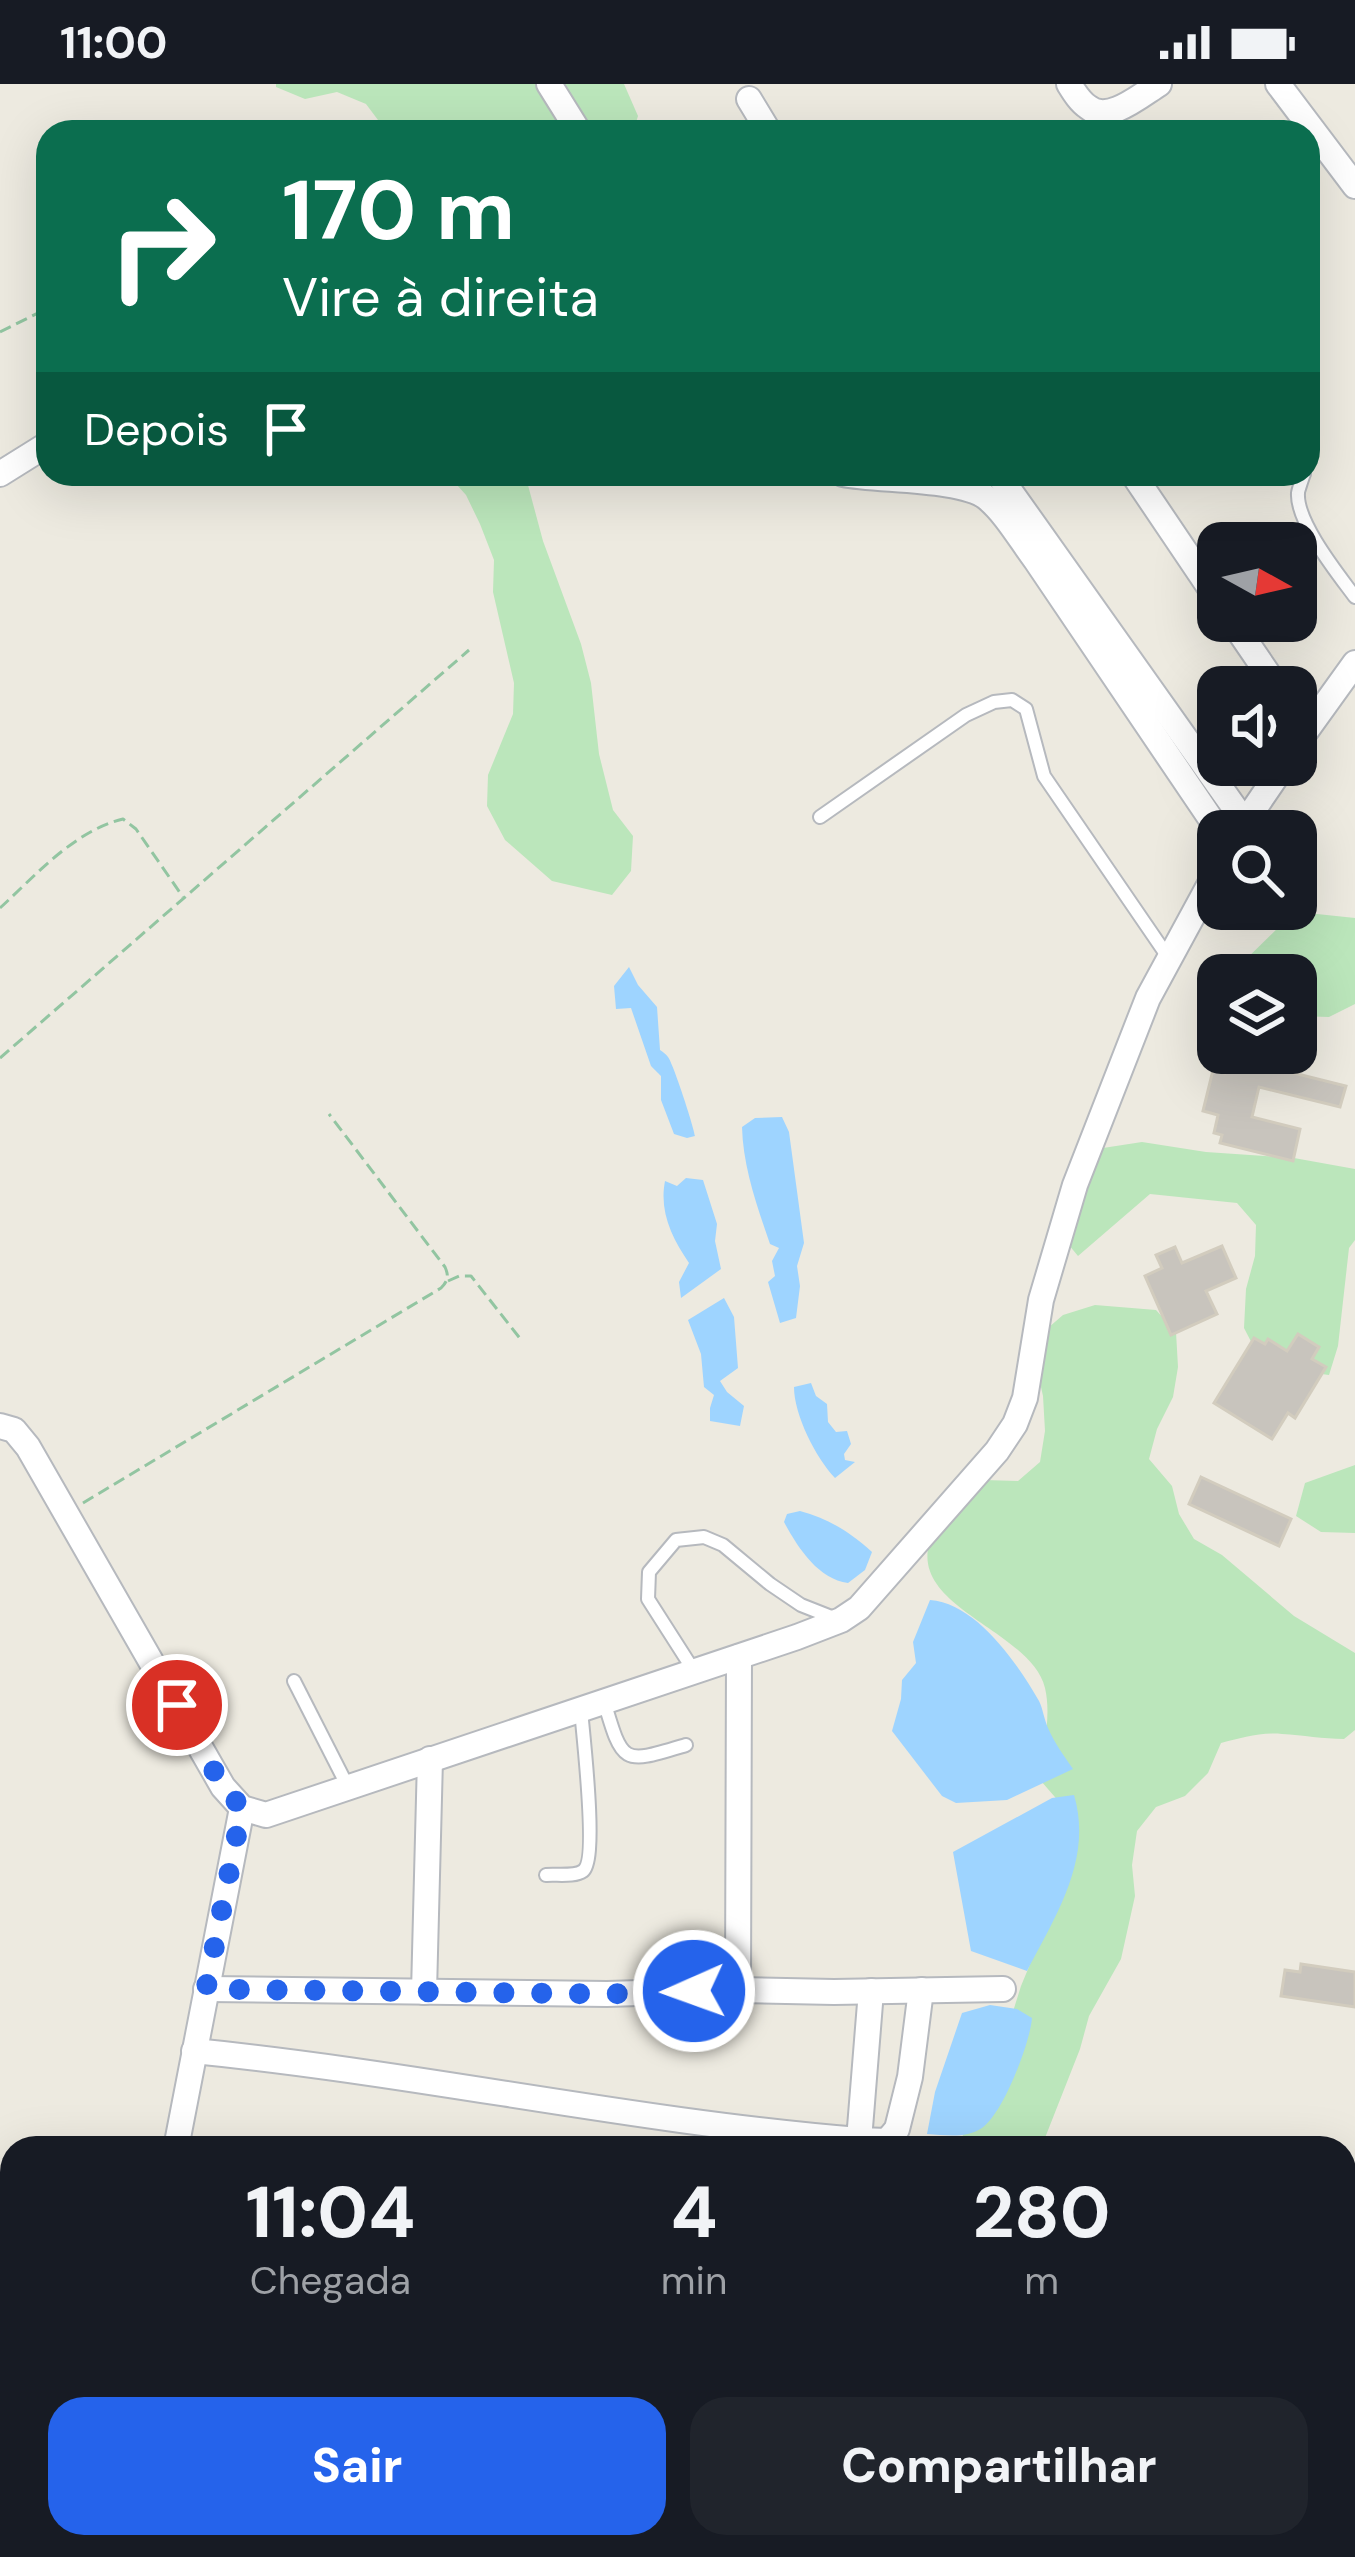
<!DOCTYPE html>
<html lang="pt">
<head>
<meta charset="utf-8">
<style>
  body { margin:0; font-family:"DM Sans",sans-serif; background:#20242c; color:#f1f3f6; height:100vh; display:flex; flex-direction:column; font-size:45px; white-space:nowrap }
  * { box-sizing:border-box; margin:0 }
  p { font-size:39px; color:#9ea1a6 }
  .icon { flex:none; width:66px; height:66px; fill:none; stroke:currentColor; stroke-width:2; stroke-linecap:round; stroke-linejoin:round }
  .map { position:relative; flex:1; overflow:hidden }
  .drawer { position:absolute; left:0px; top:2052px; width:1356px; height:423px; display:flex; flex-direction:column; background:#171b24; border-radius:36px 36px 0 0; box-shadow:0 12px 48px #0002 }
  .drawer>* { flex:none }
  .hud { position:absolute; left:36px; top:36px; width:1284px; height:366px; border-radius:36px; box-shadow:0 12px 48px #0002; background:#0b6e4f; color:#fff; overflow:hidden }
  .needle { width:78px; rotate:98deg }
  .tools { position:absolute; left:1197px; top:438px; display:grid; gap:24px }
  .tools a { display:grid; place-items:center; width:120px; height:120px; border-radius:24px; background:#171b24; box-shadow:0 12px 48px #0002; font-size:60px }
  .pin { position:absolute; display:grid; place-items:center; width:102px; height:102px; color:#fff; margin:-51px; border:6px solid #fff; border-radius:50%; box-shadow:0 3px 12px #0007 }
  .me { position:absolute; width:132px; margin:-66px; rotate:268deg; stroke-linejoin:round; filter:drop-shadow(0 0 9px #0008) }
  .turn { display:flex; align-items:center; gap:42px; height:252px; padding:0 48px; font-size:54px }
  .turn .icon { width:156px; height:156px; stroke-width:2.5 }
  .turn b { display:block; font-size:84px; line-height:102px }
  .then { display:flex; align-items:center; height:114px; padding:0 48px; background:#0003; gap:24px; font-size:45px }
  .eta { display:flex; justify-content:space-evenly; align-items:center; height:204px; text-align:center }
  .eta b { font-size:72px; font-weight:800; line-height:84px }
  .cta { display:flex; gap:24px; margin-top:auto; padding:24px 48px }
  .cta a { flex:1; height:138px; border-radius:36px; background:#2563eb; color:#fff; font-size:48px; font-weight:800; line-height:138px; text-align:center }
  .cta a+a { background:#20242c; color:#f1f3f6 }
  .status { display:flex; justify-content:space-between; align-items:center; height:84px; padding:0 60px; background:#171b24; direction:ltr }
  .status svg { height:33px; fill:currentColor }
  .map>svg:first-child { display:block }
  .green { fill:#bbe6bb }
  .water { fill:#9ed4ff }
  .building { fill:#c8c4bd; stroke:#d2ccbe; stroke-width:3 }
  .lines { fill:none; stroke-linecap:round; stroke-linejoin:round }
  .service-casing { stroke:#b6b9be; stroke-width:16 }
  .minor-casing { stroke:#b6b9be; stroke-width:28 }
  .path { stroke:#92c5a1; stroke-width:3; stroke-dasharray:12 6; stroke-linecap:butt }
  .service { stroke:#fff; stroke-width:12 }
  .minor { stroke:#fff; stroke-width:24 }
  .route { stroke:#2563eb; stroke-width:21; stroke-dasharray:0 37.8 }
</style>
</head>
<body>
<div class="status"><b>11:00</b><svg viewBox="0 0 49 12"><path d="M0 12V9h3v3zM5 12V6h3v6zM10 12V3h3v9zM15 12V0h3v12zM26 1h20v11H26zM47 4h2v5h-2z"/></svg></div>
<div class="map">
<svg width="1355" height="2473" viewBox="0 0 1355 2473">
  <rect width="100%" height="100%" fill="#edeae0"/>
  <!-- green -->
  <g class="green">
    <path d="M276 0H624L638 32 633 48H387L366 20 337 8 305 15 276 3Z"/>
    <path d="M447 390H525L543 457 581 560 591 599 599 670 613 726 633 752 631 787 612 811 552 797 505 756 487 722 488 691 513 630 514 599 493 508 494 476 480 440 466 411Z"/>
    <path d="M1317 830 1355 834V920L1329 933 1296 932V891H1234L1237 884 1288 834Z"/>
    <path d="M1142 1058 1206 1068 1294 1074 1355 1085V1156L1349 1164 1338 1262 1329 1291 1299 1287 1259 1273 1244 1244 1246 1205 1255 1172 1256 1141 1237 1119 1150 1110 1078 1172 1059 1149 1076 1087 1103 1064Z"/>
    <path d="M1095 1221 1156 1226 1176 1248 1178 1283 1173 1313 1157 1345 1149 1375 1172 1402 1179 1430 1194 1455 1222 1471 1294 1532 1355 1569V1646L1344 1655C1323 1655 1303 1651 1282 1650 1261 1648 1241 1654 1221 1659L1208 1689 1185 1712 1156 1723 1137 1747 1132 1781 1135 1812 1121 1875 1089 1932 1080 1965 1041 2064H959L965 2044 1006 1950 1021 1902 1045 1844 1061 1720 1041 1697C1042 1668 1052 1633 1045 1604 1030 1542 890 1521 937 1442 947 1425 969 1410 984 1396L1018 1397 1040 1378 1045 1347 1043 1312 1036 1281 1041 1250 1063 1231Z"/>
    <path d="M1355 1381V1449L1321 1448 1296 1432 1305 1399Z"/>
    <path d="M594 2463H790L787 2473H567L571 2470 582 2471Z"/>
  </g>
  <!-- water -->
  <g class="water">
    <path d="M629 883 638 901 657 923 660 966C663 968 666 970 668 973 673 979 694 1043 695 1052L687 1054 674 1050 661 1016V992L651 982 631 924 616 925 614 902Z"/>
    <path d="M782 1033 789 1048 804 1159 797 1182 800 1202 796 1234 780 1239 768 1198 775 1192 772 1177 779 1164 770 1160C757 1122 743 1083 742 1043L755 1034Z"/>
    <path d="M686 1094 703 1096 717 1140 715 1157 721 1185 681 1214 679 1198 689 1179C672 1154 659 1128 665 1097L677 1102Z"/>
    <path d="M724 1214 734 1233 738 1284 720 1297 727 1308 744 1322 740 1342 710 1337V1324L714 1311 704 1303 701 1270 688 1236Z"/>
    <path d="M811 1299 816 1312 827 1320 828 1338 836 1348 847 1347 851 1360 844 1370 845 1376 855 1378 835 1394C816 1374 794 1331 794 1303Z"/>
    <path d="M800 1427C829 1435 850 1448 872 1468L865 1486 848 1499C818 1495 798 1464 784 1438L787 1430Z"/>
    <path d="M930 1516C976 1519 1018 1580 1039 1617 1043 1625 1044 1635 1048 1644 1054 1658 1064 1672 1073 1685L1007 1716 956 1719 942 1712 892 1647 901 1615 902 1596 916 1579 913 1558Z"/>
    <path d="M1074 1711C1093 1775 1056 1831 1027 1887L971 1867 953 1768 1052 1714Z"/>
    <path d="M990 1921 1017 1925 1032 1934C1030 1959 1003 2030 982 2044 965 2055 946 2051 927 2050L935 2008 962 1929Z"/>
  </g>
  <!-- building -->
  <g class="building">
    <path d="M1229 973 1346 1002 1340 1023 1259 1003 1252 1033 1300 1045 1293 1077 1220 1059 1222 1051 1214 1049 1218 1031 1203 1027 1213 986 1225 989Z"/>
    <path d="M1222 1162 1236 1194 1206 1207 1217 1230 1171 1251 1145 1192 1162 1184 1156 1171 1175 1163 1182 1179Z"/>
    <path d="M1298 1250 1319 1263 1312 1275 1326 1283 1295 1334 1288 1329 1272 1355 1214 1319 1254 1254 1265 1260 1268 1255 1287 1267Z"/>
    <path d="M1201 1393 1291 1435 1279 1462 1189 1420Z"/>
    <path d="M1301 1880 1355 1888V1923L1281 1912 1285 1886 1300 1888Z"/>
  </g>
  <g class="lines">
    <defs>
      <g id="service">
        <path d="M1308 378V377"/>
        <path d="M1304 390C1303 392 1298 407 1298 409 1296 438 1338 490 1355 513"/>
        <path d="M820 733 966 631 994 618 1012 616 1026 625 1044 692 1168 873"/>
        <path d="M694 1587 648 1515 649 1488 676 1456 704 1453 723 1461 770 1500 801 1521 839 1536"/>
        <path d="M294 1597 348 1703"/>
        <path d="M604 1617C623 1682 623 1680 686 1661"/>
        <path d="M546 1791C556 1790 575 1793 583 1787 598 1776 583 1650 581 1626"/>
      </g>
      <g id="minor">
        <path d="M549 0 579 48"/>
        <path d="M1069 0C1074 8 1080 18 1088 23 1108 40 1141 11 1159 0"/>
        <path d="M1278 0 1355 102"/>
        <path d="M749 15 769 48"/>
        <path d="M0 390 48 360"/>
        <path d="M843 390C878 397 962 394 987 414 1006 430 1020 455 1035 475L1219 747"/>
        <path d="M998 390 1244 737"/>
        <path d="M1133 390 1218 516"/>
        <path d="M1232 537 1277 603"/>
        <path d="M1296 661 1355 579"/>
        <path d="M1239 747 1284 681"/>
        <path d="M0 1342 14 1346 28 1363 223 1703 242 1724 266 1731 797 1553 841 1536 859 1524 997 1367 1015 1340 1025 1314 1041 1216 1075 1101 1148 914 1218 785"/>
        <path d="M206 1905 607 1910 738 1906 834 1908 1003 1905"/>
        <path d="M738 1906 739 1573"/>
        <path d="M424 1908 430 1675"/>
        <path d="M194 1967C417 1989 636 2038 859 2056L871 1907"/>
        <path d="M859 2056 887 2057 897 2045 910 1993 921 1906"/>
        <path d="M176 2064 242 1724"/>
        <path d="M100 2473 102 2463"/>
      </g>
    </defs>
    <!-- service casing -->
    <use href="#service" class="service-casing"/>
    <!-- minor casing -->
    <use href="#minor" class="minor-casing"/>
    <!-- path -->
    <g class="path">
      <path d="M0 248 48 224"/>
      <path d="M0 824C36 791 74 747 123 735L136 745 183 813"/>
      <path d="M0 974 469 566"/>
      <path d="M448 1197 459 1192H471L522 1257"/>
      <path d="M83 1419 441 1204C448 1197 449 1192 445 1183L329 1030"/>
    </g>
    <!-- service -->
    <use href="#service" class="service"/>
    <!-- minor -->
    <use href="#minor" class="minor"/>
  </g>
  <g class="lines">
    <!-- route -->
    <path class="route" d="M177 1621 223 1703 242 1724 206 1905 608 1910 694 1907"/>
  </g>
</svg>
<div class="tools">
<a><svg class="needle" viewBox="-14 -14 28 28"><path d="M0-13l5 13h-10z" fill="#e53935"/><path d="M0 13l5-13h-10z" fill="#9ea1a6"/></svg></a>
<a><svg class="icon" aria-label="sound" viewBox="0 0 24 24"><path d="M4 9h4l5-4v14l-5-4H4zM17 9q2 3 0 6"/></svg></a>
<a><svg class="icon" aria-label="search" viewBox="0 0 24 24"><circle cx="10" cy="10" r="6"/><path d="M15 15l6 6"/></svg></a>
<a><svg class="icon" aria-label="layers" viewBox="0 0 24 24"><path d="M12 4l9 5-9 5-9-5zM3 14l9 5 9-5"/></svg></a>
</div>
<div class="pin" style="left:177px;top:1621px;background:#d93025"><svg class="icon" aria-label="arrive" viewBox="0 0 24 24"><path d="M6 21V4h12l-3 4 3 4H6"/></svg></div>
<svg class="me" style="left:694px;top:1907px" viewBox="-20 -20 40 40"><circle r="17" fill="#2563eb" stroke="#fff" stroke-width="3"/><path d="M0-11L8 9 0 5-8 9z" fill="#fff"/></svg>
<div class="hud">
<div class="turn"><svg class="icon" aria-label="right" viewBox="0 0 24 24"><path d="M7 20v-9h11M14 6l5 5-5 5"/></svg><div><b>170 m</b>Vire à direita</div></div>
<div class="then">Depois<svg class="icon" aria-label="arrive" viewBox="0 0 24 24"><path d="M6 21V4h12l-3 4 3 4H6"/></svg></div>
</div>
<section class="drawer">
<div class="eta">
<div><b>11:04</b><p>Chegada</p></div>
<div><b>4</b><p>min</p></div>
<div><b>280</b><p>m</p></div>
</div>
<div class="cta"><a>Sair</a><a>Compartilhar</a></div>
</section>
</div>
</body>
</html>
